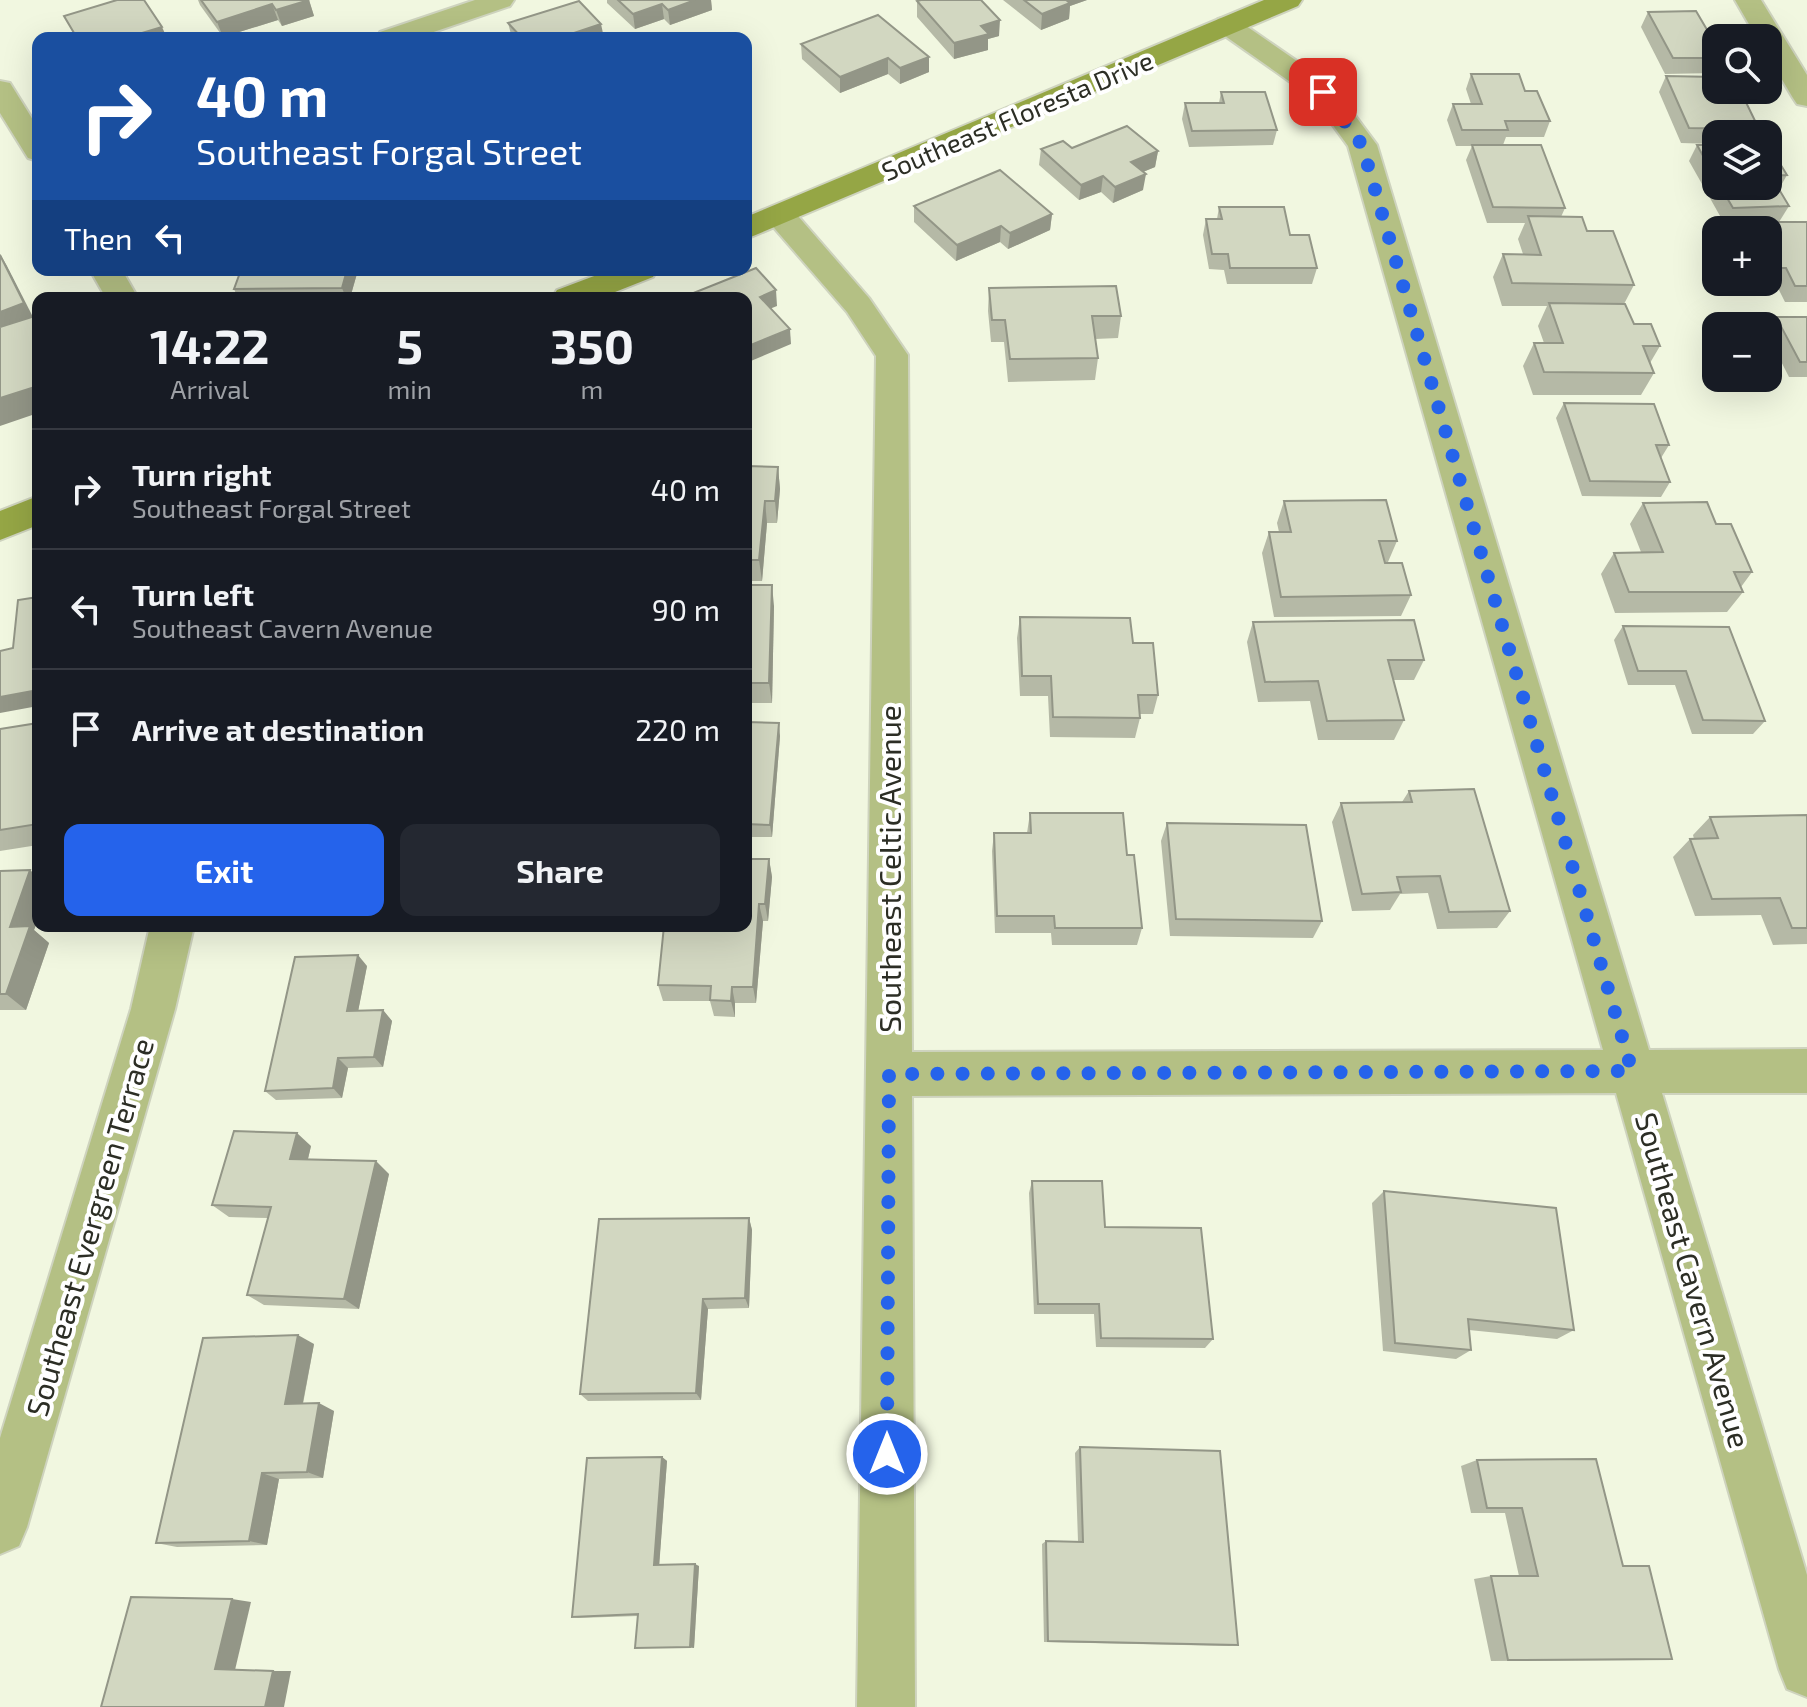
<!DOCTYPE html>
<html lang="en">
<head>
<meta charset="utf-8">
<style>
  body { margin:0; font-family:"Exo 2",sans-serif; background:#242831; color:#f1f3f6; height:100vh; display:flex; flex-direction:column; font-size:30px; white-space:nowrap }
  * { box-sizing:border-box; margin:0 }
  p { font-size:26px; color:#9ea1a6 }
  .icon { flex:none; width:44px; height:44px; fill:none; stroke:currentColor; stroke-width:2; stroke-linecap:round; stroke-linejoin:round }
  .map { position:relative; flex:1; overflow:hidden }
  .sheet { position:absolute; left:32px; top:292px; width:720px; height:640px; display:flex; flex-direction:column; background:#171b24; border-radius:16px; box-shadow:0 8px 32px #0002 }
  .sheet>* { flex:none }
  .hud { position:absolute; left:32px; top:32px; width:720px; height:244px; border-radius:16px; box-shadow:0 8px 32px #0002; background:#1a4fa0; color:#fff; overflow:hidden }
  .fabs { position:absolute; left:1702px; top:24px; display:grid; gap:16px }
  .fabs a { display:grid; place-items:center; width:80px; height:80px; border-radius:16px; background:#171b24; box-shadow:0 8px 32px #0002; font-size:40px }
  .pin { position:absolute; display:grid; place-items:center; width:68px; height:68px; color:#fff; margin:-34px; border-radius:16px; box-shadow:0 4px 12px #0006 }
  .me { position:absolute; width:88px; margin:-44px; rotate:0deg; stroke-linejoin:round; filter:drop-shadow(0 0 6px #0008) }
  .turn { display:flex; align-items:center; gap:28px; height:168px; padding:0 32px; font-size:36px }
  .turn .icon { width:104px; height:104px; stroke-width:2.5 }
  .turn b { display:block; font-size:56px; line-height:68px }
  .then { display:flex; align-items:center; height:76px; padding:0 32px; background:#0003; gap:16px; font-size:30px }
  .eta { display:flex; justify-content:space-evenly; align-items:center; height:136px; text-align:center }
  .eta b { font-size:48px; font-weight:700; line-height:56px }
  .button { display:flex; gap:16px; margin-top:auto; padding:16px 32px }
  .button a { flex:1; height:92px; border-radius:16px; background:#2563eb; color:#fff; font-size:32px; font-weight:700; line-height:92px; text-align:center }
  .button a+a { background:#242831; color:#f1f3f6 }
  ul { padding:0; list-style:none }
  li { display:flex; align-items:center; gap:24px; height:120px; padding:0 32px; border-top:2px solid #363941 }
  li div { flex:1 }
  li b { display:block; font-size:30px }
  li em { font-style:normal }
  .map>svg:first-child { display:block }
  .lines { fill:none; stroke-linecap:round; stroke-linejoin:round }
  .street-casing { stroke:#ced3be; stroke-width:4 }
  .secondary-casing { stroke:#ced3be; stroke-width:4 }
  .street { fill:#b4c084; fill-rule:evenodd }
  .secondary { fill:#95a645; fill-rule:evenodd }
  .wall { fill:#b5b9a6 }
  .shaded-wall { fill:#939687 }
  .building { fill:#d2d7c1; stroke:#939687; stroke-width:2 }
  .route { stroke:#2563eb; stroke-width:14; stroke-dasharray:0 25.2 }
  .labels { text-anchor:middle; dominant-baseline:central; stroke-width:8; stroke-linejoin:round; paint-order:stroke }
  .far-street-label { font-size:26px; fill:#2c2e25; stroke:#fff }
  .street-label { font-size:30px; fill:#2c2e25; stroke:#fff }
</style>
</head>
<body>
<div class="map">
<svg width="1807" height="1707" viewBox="0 0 1807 1707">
  <rect width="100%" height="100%" fill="#f1f7e0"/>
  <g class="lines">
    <defs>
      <g id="street">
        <path d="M475 0H514L510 6 416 38H376L380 32Z"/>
        <path d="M1735 0H1761L1807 75V106L1797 104 1793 98 1768 56V38H1757Z"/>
        <path d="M1227 17 1236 19 1333 86 1377 145 1649 1050 1807 1049V1093H1662L1807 1575V1697L1787 1689 1779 1669 1616 1093 912 1096 915 1707H857L876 356 847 312 769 222 765 215 769 208 780 206 791 208 869 298 908 355 912 1052 1603 1050 1348 146 1313 98 1218 31 1214 25 1218 19Z"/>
        <path d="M0 81 10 83 38 128V161L28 158 0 113Z"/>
        <path d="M90 270H122L138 298H106Z"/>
        <path d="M150 926H194L175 1009 27 1527 19 1546 0 1554V1438L131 1009Z"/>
      </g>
      <g id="secondary">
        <path d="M1264 0H1302L1298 6 746 239V217Z"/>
        <path d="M610 270H657L653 277 600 298H552L557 290Z"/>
        <path d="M38 496V525L0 540V511Z"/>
      </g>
    </defs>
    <!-- street casing -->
    <use href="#street" class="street-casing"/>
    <!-- secondary casing -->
    <use href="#secondary" class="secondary-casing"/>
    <!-- street -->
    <use href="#street" class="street"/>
    <!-- secondary -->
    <use href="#secondary" class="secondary"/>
  </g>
  <!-- wall -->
  <g class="wall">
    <path d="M198 0H309L314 16 282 26 278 20 223 37 200 5Z"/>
    <path d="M607 0H711L712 10 670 25 664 19 635 29 607 3Z"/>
    <path d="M1003 0H1087L1070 6 1069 19 1041 30Z"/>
    <path d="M917 1 999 36 988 39V50L954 59 917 17Z"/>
    <path d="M1648 12 1716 45 1715 73 1665 74 1641 27Z"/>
    <path d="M878 15 929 72 900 84 888 74 840 93 802 59 801 44Z"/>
    <path d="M508 23 604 38H512Z"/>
    <path d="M1471 74 1525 91 1550 121 1544 137H1506L1503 145 1565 208 1561 217 1587 231 1634 285 1624 304 1634 324 1660 346 1650 363 1654 373 1641 395H1533L1523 366 1534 343H1544L1538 326 1547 306H1502L1493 277 1503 254H1523L1518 239 1525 223H1487L1466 160 1472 146H1456L1447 120 1453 104H1471L1466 89Z"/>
    <path d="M1666 76 1759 129 1756 134H1716V144L1681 143 1659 92Z"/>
    <path d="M1221 92 1277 130 1273 145 1189 147 1182 119 1185 103H1219Z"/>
    <path d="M1768 144 1787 175 1779 189 1789 206 1779 222H1807V302H1785L1776 284H1756L1755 282H1768V230H1758L1762 222 1724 223 1689 161 1697 145H1716V186H1768Z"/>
    <path d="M1072 148 1158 151 1155 167 1143 172V190L1113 203 1101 192 1079 200 1039 165 1041 149Z"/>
    <path d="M914 206 1052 214 1050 230 1008 249 1000 242 956 261 914 222Z"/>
    <path d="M1219 207 1290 235 1317 268 1312 284H1227L1224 270 1209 269 1203 235 1206 219H1217Z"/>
    <path d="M358 270 350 298H238L234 289Z"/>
    <path d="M989 288 1121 316 1118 338 1095 339 1098 358 1095 380 1008 382 1004 342H991L988 311Z"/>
    <path d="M1776 317H1807V377H1789L1768 336V330Z"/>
    <path d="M1564 403 1669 445 1661 458 1670 482 1661 497 1582 496 1556 418Z"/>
    <path d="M746 466 778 467 780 489 777 523H767L762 581H746Z"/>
    <path d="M1284 501 1397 541 1388 562H1384L1411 595 1401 616 1274 617 1262 553 1269 532H1279L1277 523Z"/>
    <path d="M1643 503 1716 524 1752 572 1741 587 1743 592 1727 612 1615 613 1601 574 1614 553 1641 552 1630 524Z"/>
    <path d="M746 585 774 606 772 703H746Z"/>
    <path d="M1020 617 1133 643 1158 695 1153 714H1140V718L1135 738 1050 737 1048 696H1020L1017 638Z"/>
    <path d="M1253 622 1424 660 1414 680H1393L1404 720 1394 740H1318L1310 701 1258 702 1247 642Z"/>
    <path d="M1623 626 1765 721 1753 734H1692L1675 685H1628L1614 640Z"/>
    <path d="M746 722 780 736 772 837H746Z"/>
    <path d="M38 723V845L0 851V729Z"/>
    <path d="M1409 791 1510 911 1497 928 1437 929 1428 893 1400 894 1390 910 1352 911 1332 822 1341 803 1402 802Z"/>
    <path d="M1030 813 1127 855 1142 928 1137 945H1052L1051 933H995L992 851 994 833H1027Z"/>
    <path d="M1807 815V944L1773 945 1761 915 1695 916 1673 857 1690 839H1694L1693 835 1710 817Z"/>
    <path d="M1167 823 1322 921 1313 938 1170 936 1161 841Z"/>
    <path d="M769 859 772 877 768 921H763L756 1003H735V1017L714 1016 710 1001H663L658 985Z"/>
    <path d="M30 870 38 878V920L34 930 49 943 26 1010H0V871Z"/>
    <path d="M367 966 358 1011 383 1010 392 1021 383 1067 348 1068 342 1098 276 1100 265 1091Z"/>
    <path d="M311 1146 308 1159 389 1174 359 1309 264 1305 247 1295 268 1218 229 1217 212 1205Z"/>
    <path d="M1032 1181 1105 1227 1213 1339 1205 1348 1096 1347 1094 1314H1034L1029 1193Z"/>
    <path d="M1384 1191 1574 1330 1557 1339 1469 1330 1471 1350 1456 1359 1383 1351 1372 1203Z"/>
    <path d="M749 1218 752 1230 749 1308 708 1309 701 1400 588 1401 580 1394Z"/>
    <path d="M314 1344 303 1404 334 1411 323 1478 279 1479 267 1545 177 1547 156 1543Z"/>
    <path d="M1080 1447 1238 1645 1229 1646 1044 1642 1042 1544 1046 1541H1078L1075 1453Z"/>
    <path d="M662 1457 667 1461 659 1565 699 1566 694 1648H635L638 1616 578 1618 572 1617Z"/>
    <path d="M1477 1460 1623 1566 1650 1660 1491 1661 1474 1579 1491 1576H1519L1505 1513H1471L1461 1466Z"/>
  </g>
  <!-- shaded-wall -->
  <g class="shaded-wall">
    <path d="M309 0 314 16 282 26 276 10Z"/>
    <path d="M695 0H711L712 10 670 25 668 10Z"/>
    <path d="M1059 0H1087L1070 6 1069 19 1041 30 1042 14Z"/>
    <path d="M272 4 278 20 223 37 217 22Z"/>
    <path d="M662 4 664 19 635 29 633 14Z"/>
    <path d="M1000 20 999 36 988 39V50L954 59V43L981 26Z"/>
    <path d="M601 24 604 38H559Z"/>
    <path d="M162 27 167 38H136L135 35Z"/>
    <path d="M929 57V72L900 84V68Z"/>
    <path d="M888 58V74L840 93V77Z"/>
    <path d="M1158 151 1155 167 1128 178 1131 162Z"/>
    <path d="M1146 174 1143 190 1113 203 1115 187Z"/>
    <path d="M1103 176 1101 192 1079 200 1081 185Z"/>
    <path d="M1052 214 1050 230 1008 249 1010 233Z"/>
    <path d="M1001 226 1000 242 956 261 957 245Z"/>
    <path d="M0 254 7 266 34 319 0 331Z"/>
    <path d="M347 270H358L350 298H346L342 288Z"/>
    <path d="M420 270H432L421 274Z"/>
    <path d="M776 290 777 306 762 312 760 297Z"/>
    <path d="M790 329 791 344 746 363V347Z"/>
    <path d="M38 386V413L0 426V398Z"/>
    <path d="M778 467 780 489 777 523 775 501Z"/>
    <path d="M765 501 767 523 762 581 759 560Z"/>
    <path d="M772 585 774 606 772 703 769 683Z"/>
    <path d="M38 690V706L0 713V697Z"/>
    <path d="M779 723 780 736 772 837 770 825Z"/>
    <path d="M769 859 772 877 768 921 765 904Z"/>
    <path d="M30 870 38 878V920L34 930 49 943 26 1010 6 994 10 927Z"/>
    <path d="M759 904 763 921 756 1003 753 987Z"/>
    <path d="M358 955 367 966 356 1022 347 1011Z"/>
    <path d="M732 987 735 1003V1017L731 1001Z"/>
    <path d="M383 1010 392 1021 383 1067 374 1057Z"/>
    <path d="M338 1058 348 1068 342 1098 333 1088Z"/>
    <path d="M297 1133 311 1146 305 1171 290 1159Z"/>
    <path d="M376 1161 389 1174 359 1309 344 1299Z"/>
    <path d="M749 1218 752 1230 749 1308 745 1298Z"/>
    <path d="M703 1299 708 1309 701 1400 696 1393Z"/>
    <path d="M298 1335 314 1344 301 1412 285 1404Z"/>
    <path d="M319 1403 334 1411 323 1478 307 1472Z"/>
    <path d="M662 1457 667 1461 659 1568 654 1565Z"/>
    <path d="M262 1473 279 1479 267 1545 249 1541Z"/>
    <path d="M695 1564 699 1566 694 1648 690 1647Z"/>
    <path d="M232 1599 251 1602 235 1670 215 1669Z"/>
    <path d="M273 1671H291L284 1707H265Z"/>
  </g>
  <!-- building -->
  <g class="building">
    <path d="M117 0H144L162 27 135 35 137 38H77L64 16Z"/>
    <path d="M201 0H309L276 10 272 4 217 22Z"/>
    <path d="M618 0H695L668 10 662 4 633 14Z"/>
    <path d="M921 0H981L1000 20 981 26 989 34 954 43 917 1Z"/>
    <path d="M1024 0H1066L1070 3 1042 14Z"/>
    <path d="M579 1 601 24 559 38H522L508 23Z"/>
    <path d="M1696 11 1716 45V58H1673L1648 12Z"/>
    <path d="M878 15 929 57 900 68 888 58 840 77 801 44Z"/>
    <path d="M1471 74H1519L1525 91H1537L1550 121H1505L1508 130H1462L1453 104H1482Z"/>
    <path d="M1666 76 1716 77V90H1740L1759 129 1689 128Z"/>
    <path d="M1221 92H1265L1277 130 1192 131 1185 103H1224Z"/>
    <path d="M1127 126 1158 151 1131 162 1146 174 1115 187 1103 176 1081 185 1041 149 1063 141 1072 148Z"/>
    <path d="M1768 144 1787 175 1771 176 1789 206 1733 208 1720 186H1768Z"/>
    <path d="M1472 145H1541L1565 208 1493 207Z"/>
    <path d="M1697 145H1716V179Z"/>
    <path d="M1000 170 1052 214 1010 233 1001 226 957 245 914 206Z"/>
    <path d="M1219 207H1284L1290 235H1309L1317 268H1230L1228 254H1212L1206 219H1222Z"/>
    <path d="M1528 216 1582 217 1587 231H1613L1634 285 1512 283 1503 254 1541 255Z"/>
    <path d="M1763 222H1807V286H1795L1786 268H1768V236H1770L1768 230H1767Z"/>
    <path d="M0 255 24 303 0 312Z"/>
    <path d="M756 268 776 290 760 297 790 329 746 347V298H694L691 294Z"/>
    <path d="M241 270H347L342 288 234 289Z"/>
    <path d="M1116 286 1121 316H1092L1098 358 1010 359 1005 320H992L989 288Z"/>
    <path d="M1549 303 1625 304 1634 324H1651L1660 346H1643L1654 373 1544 372 1534 343H1563Z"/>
    <path d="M38 315V386L0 398V327Z"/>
    <path d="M1776 317H1807V362H1800Z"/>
    <path d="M1564 403 1654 404 1669 445H1656L1670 482 1590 481Z"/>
    <path d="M746 466 778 467 775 501H765L759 560H746Z"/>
    <path d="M1386 500 1397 541H1379L1385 563H1402L1411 595 1281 597 1269 532H1291L1284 501Z"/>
    <path d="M1707 502 1716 524H1731L1752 572H1734L1743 592H1629L1614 553 1663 552 1643 503Z"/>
    <path d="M746 585H772L769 683H746Z"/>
    <path d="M38 597V690L0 697V651L13 648 18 600Z"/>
    <path d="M1020 617 1130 618 1133 643H1153L1158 695H1138L1140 718 1053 717 1051 676H1022Z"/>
    <path d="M1414 620 1424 660H1388L1404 720 1327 721 1318 681 1265 682 1253 622Z"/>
    <path d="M1623 626 1729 627 1765 721 1703 720 1686 671H1638Z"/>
    <path d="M746 722 779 723 770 825 746 824Z"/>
    <path d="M38 723V824L0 830V729Z"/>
    <path d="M1474 789 1510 911 1449 912 1440 876 1397 877 1401 892 1362 894 1341 803 1412 802 1409 791Z"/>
    <path d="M1030 813H1123L1127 855H1134L1142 928H1055L1054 916H997L994 833H1031Z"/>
    <path d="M1807 815V928H1792L1780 898 1712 899 1690 839 1718 838 1710 817Z"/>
    <path d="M1167 823 1306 825 1322 921 1176 919Z"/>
    <path d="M746 859H769L765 904H759L753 987H732L731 1001 710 1000 711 986 658 985 664 926H746Z"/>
    <path d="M30 870 10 927 30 926 6 994H0V871Z"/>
    <path d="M358 955 347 1011 383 1010 374 1057 338 1058 333 1088 265 1091 295 957Z"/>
    <path d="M234 1131 297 1133 290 1159 376 1161 344 1299 247 1295 271 1207 212 1205Z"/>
    <path d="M1032 1181H1102L1105 1227 1201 1228 1213 1339 1101 1338 1099 1304H1038Z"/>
    <path d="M1384 1191 1556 1208 1574 1330 1468 1319 1471 1350 1395 1343Z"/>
    <path d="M749 1218 745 1298 703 1299 696 1393 580 1394 599 1219Z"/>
    <path d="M298 1335 285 1404 319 1403 307 1472 262 1473 249 1541 156 1543 203 1338Z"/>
    <path d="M1080 1447 1220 1451 1238 1645 1048 1641 1046 1541 1083 1542Z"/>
    <path d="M662 1457 654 1565 695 1564 690 1647 635 1648 638 1614 572 1617 587 1458Z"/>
    <path d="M1596 1459 1623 1566H1649L1672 1659 1508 1660 1491 1576H1538L1522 1508H1487L1477 1460Z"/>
    <path d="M131 1597 232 1599 215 1669 273 1671 265 1707H101Z"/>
  </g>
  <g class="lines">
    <!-- route -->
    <path class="route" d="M887 1454 889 1074 1632 1071 1362 145 1323 92"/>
  </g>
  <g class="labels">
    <!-- far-street labels -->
    <g class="far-street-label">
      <text transform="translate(1017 115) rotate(-23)">Southeast Floresta Drive</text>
    </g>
    <!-- street labels -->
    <g class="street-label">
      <text transform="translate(889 869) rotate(-90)">Southeast Celtic Avenue</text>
      <text transform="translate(89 1227) rotate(-74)">Southeast Evergreen Terrace</text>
      <text transform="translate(1694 1280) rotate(74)">Southeast Cavern Avenue</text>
    </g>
  </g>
</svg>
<div class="fabs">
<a><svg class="icon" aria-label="search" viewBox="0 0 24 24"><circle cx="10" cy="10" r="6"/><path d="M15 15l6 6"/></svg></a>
<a><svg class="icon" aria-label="layers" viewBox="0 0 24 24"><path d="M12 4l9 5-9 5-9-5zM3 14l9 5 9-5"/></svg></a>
<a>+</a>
<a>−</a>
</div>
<div class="pin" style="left:1323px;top:92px;background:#d93025"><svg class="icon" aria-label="arrive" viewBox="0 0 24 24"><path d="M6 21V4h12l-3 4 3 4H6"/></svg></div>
<svg class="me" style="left:887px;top:1454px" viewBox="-20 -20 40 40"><circle r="17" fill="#2563eb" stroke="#fff" stroke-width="3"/><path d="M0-11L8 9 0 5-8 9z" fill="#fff"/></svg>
<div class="hud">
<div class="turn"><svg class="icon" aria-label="right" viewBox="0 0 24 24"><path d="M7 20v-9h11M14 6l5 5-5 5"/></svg><div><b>40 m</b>Southeast Forgal Street</div></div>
<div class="then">Then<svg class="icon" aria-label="left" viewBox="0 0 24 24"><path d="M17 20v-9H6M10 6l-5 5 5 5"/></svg></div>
</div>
<section class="sheet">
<div class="eta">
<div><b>14:22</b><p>Arrival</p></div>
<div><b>5</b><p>min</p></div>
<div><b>350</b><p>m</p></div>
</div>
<ul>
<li><svg class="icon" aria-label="right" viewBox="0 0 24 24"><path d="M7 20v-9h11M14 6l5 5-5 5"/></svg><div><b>Turn right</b><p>Southeast Forgal Street</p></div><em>40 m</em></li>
<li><svg class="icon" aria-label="left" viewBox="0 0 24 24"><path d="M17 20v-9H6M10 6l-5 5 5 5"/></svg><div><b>Turn left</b><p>Southeast Cavern Avenue</p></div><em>90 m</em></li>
<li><svg class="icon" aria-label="arrive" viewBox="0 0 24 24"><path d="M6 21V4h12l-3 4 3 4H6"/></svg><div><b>Arrive at destination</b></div><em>220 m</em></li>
</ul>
<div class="button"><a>Exit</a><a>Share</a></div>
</section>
</div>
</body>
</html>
